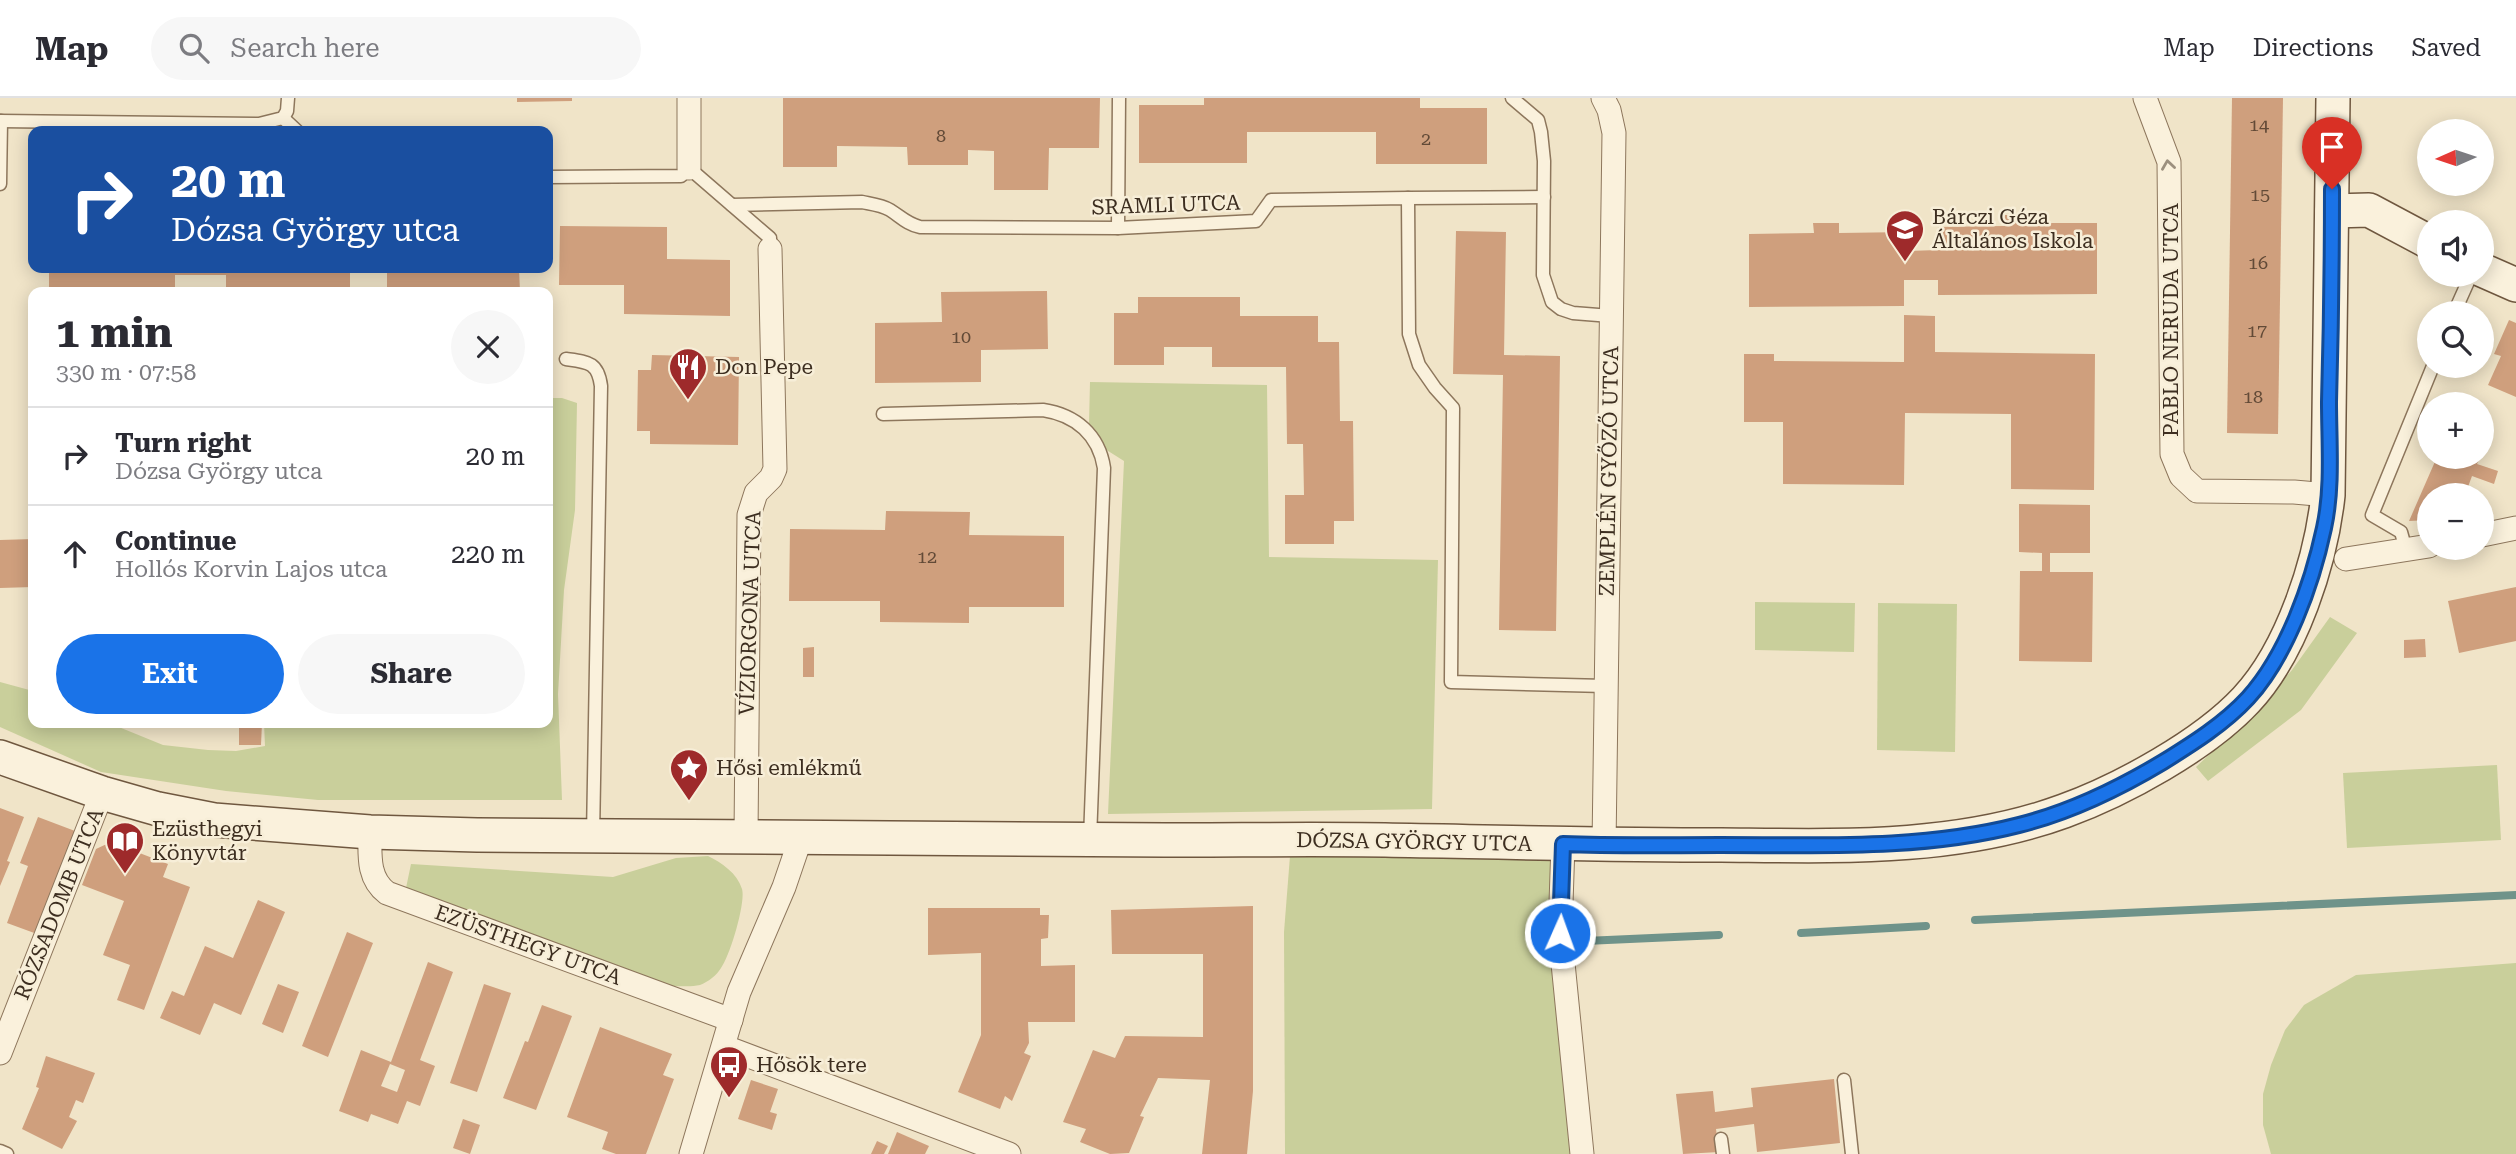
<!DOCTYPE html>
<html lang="en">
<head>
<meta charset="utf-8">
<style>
  body { margin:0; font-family:"Roboto Serif",serif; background:#f7f7f7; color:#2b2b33; height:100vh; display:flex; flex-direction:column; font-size:26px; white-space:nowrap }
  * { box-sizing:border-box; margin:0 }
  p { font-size:23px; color:#7c7c81 }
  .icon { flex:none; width:38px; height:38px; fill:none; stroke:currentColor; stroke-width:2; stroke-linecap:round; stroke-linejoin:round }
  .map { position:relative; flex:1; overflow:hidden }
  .sheet { position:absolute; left:28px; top:189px; width:525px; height:441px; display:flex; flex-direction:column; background:#fff; border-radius:14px; box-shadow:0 4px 18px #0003 }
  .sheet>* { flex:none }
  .hud { position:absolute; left:28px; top:28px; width:525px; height:147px; border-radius:14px; box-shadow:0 4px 18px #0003; background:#1a4fa0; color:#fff; overflow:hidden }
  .needle { width:46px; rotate:267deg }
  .tools { position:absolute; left:2417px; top:21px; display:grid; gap:14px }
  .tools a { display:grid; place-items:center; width:77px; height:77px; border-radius:50%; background:#fff; box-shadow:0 4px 18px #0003; font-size:35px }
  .pin { position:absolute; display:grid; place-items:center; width:60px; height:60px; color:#fff; margin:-72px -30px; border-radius:50% 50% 50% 0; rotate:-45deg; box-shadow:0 0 7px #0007 }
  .pin .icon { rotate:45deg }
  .me { position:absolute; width:77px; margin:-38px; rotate:2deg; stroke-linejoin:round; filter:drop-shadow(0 0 5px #0008) }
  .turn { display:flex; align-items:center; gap:24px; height:147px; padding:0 28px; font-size:32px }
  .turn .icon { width:91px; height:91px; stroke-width:2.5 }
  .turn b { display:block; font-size:49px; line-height:60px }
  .round { display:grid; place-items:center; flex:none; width:74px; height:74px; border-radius:37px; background:#f7f7f7 }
  .overview { display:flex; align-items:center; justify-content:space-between; height:119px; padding:0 28px }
  h1 { font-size:42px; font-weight:700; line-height:52px }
  .action { display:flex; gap:14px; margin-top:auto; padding:14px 28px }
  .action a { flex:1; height:80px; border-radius:42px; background:#1a73e8; color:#fff; font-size:28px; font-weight:700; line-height:80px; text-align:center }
  .action a+a { background:#f7f7f7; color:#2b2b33 }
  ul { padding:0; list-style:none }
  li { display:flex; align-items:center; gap:21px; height:98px; padding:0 28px; border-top:2px solid #e1e1e2 }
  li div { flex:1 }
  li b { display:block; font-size:26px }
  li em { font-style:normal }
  header { display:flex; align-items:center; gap:42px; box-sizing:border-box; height:98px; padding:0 35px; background:#fff; border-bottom:2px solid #e1e1e2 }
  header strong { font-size:33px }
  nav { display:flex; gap:38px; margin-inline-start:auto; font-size:24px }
  .search { width:490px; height:63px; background:#f7f7f7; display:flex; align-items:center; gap:18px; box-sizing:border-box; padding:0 24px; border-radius:38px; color:#7c7c81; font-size:26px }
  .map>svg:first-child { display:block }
  .green { fill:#c9cf9b }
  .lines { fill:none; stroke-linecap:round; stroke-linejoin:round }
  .stream { stroke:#6f938a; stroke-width:8 }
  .building { fill:#cf9f7d; fill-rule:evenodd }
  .lane-casing { stroke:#8d765c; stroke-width:15 }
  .street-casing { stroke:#8d765c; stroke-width:25 }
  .secondary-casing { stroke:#6f573f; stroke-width:36 }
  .lane { stroke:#faf1dc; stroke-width:12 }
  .street { stroke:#faf1dc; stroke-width:23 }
  .secondary { stroke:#faf1dc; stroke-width:33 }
  .oneway { stroke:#9c907e }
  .route-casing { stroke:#114b97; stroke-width:18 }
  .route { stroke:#1a73e8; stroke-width:12 }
  .labels { text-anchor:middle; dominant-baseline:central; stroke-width:5; stroke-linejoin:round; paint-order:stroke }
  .number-label { font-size:18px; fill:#624a37 }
  .street-label { font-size:21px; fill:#3d2e20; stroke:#f7eed8 }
  .poi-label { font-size:21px; fill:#3d2e20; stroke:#f7eed8; text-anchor:start }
</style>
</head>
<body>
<header>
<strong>Map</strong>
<div class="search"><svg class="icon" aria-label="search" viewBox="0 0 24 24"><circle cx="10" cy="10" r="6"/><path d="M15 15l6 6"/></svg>Search here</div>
<nav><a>Map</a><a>Directions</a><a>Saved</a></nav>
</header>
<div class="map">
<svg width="2516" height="1056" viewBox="0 0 2516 1056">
  <rect width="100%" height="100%" fill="#f0e4c8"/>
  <!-- green -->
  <g class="green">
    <path d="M1090 284 1267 287 1269 459 1438 462 1432 711 1108 716 1124 363 1105 351 1089 326Z"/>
    <path d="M548 300H562L577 305 575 412 564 492 558 596 562 702H318L226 693 101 674 0 629V584L33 593V625H109L163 647 208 652 236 653 265 648 264 625H548Z"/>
    <path d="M1755 504 1855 505 1854 554 1755 552Z"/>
    <path d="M1878 505 1957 506 1955 654 1877 652Z"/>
    <path d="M2330 519 2357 535 2301 612 2208 683 2196 669 2256 612 2292 572Z"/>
    <path d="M2497 667 2501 742 2347 750 2343 675Z"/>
    <path d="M1561 747 1581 1056H1285L1284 834 1290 758Z"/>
    <path d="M708 758C722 765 737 775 742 791 746 804 730 858 721 870 717 877 708 884 700 887 692 889 681 888 672 888L406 790 411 766 613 779 676 760Z"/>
    <path d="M2516 865V1056H2271L2263 1027V996L2271 967 2285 932 2304 907 2356 877Z"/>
  </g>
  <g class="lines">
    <!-- stream -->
    <g class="stream">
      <path d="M1975 822 2516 797"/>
      <path d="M1801 835 1926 828"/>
      <path d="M1585 843 1719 837"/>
    </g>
  </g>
  <!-- building -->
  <g class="building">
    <path d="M517 0H572V3L517 4Z"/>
    <path d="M783 0H1100L1099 50H1049L1048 92H994V53L968 52V67H908L907 49 837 48V69H783Z"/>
    <path d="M1204 0H1420V10H1487V66H1376V34H1247V65H1139V7H1204Z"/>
    <path d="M2232 0H2283L2278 336 2227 335Z"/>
    <path d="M2004 117H2033V125H2097V196L1938 197V182H1904V208L1749 209V136L1814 135 1813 125H1839V135L1908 134V153L1938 152V129L2004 128Z"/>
    <path d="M560 128 667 129V161L730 162V218L624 216V187H559Z"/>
    <path d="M1456 133 1506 134 1504 257 1560 258 1556 533 1499 532 1503 277 1453 276Z"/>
    <path d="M49 170H350V194H226V177H175V192L49 194Z"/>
    <path d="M387 170H519L520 194H387Z"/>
    <path d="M1047 193 1048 251 981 252V284L875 285V225L942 224 941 194Z"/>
    <path d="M1138 199H1240V218H1318V244H1339L1340 323H1353L1354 423H1334V446H1285V397H1304L1303 346H1287L1286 269H1212V249H1164V267H1114V215H1138Z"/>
    <path d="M1904 217 1935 218V254L2095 256 2094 392 2011 391V316L1905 315 1904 387 1783 386V324H1744V256H1774V263L1904 264Z"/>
    <path d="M2509 222 2516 225V299L2488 287 2501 258 2494 256Z"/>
    <rect x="29" y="243" width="4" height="103"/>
    <path d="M652 257 739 259 738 347 650 346V333H637L638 272H651Z"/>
    <path d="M2482 329 2491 333 2482 355Z"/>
    <path d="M2437 359H2480L2477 366 2498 373 2494 386 2472 378 2465 397H2429V422L2409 423Z"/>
    <path d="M2019 406 2090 407V455H2050V474H2093L2092 564 2019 563 2020 473H2042V455L2019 454Z"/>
    <path d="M886 413 970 414 969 437 1064 438V509H969V525L880 524V503H789L790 431 885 432Z"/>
    <path d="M33 441V489L0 490V442Z"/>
    <path d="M2516 489V543L2459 555 2448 503Z"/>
    <path d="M2425 541 2426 559 2404 560V542Z"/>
    <path d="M814 549V579H803V550Z"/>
    <path d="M239 625H262L261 647H239Z"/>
    <path d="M0 710 24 719 7 763 10 764 0 788Z"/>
    <path d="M38 719 75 733 37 836 7 825 28 768 20 765Z"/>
    <path d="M111 744 168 766 163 779 190 789 144 912 117 902 130 867 103 857 124 803 82 787 96 751Z"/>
    <path d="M258 802 285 814 241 917 214 905 200 937 160 920 172 893 184 898 205 848 233 860Z"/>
    <path d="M1253 808V993L1247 1056H1202L1210 982 1158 980 1140 1018 1144 1019 1129 1055 1110 1056 1080 1044 1086 1031 1063 1024 1093 952 1115 960 1125 938 1203 939V856H1112L1111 812Z"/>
    <path d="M928 810H1040V817H1049L1048 840 1041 841V868L1075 867V924H1028L1029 945 1024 955 1031 958 1012 1003 1005 998 1000 1011 958 994 981 937V855L928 857Z"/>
    <path d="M347 834 373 845 328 959 302 948Z"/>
    <path d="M428 864 453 874 420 962 435 968 420 1008 407 1003 398 1026 371 1016 368 1024 339 1013 361 952 391 964ZM390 966 405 972 397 994 381 988Z"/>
    <path d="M278 886 299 894 283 935 262 926Z"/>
    <path d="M484 886 511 895 477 994 450 985Z"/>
    <path d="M542 907 572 918 536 1012 503 1000 525 943 528 944Z"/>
    <path d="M600 929 672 956 663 977 674 981 646 1056H616L602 1051 608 1034 567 1019Z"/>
    <path d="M46 958 95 975 83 1005 76 1002 69 1019 77 1023 62 1051 22 1031 39 990 36 989Z"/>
    <path d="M1834 981 1840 1045 1757 1054 1754 1026 1716 1031 1719 1054 1683 1056 1676 996 1713 993 1715 1014 1753 1009 1751 990Z"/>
    <path d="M751 982 778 991 770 1014 777 1016 772 1032 738 1021Z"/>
    <path d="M463 1021 480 1027 470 1056 453 1050Z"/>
    <path d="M897 1034 929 1048 925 1056H888Z"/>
    <path d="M877 1043 888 1048 884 1056H871Z"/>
  </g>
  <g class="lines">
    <defs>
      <g id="lane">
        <path d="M1512 0 1538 22 1541 34 1544 63 1543 177 1552 204 1561 211 1573 215 1611 218"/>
        <path d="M283 20 297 33"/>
        <path d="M0 23 259 26 283 20 287 13 288 0"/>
        <path d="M548 79 681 78 689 70 770 140V151"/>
        <path d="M0 86 1 23"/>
        <path d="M1408 100 1544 99"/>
        <path d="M732 107 862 104C872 106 882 107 890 112 901 119 907 126 920 129L1118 130 1256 123 1271 102 1408 100 1409 236 1419 267 1435 290 1453 310 1451 584 1605 588"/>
        <path d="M1118 130 1119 0"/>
        <path d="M2454 215 2471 177"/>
        <path d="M566 261C588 264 598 264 601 288L593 738"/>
        <path d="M883 316 1043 312C1076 317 1099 337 1104 370L1090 741"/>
        <path d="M2406 452 2401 434 2372 417 2433 268"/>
        <path d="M1844 982 1852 1056"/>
        <path d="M1721 1041 1723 1056"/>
        <path d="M0 1053 7 1056"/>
      </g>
      <g id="street">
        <path d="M1603 0 1609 12 1614 35 1604 748"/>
        <path d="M2145 0 2169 64 2172 356 2181 378 2197 393 2294 394 2328 397"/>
        <path d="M689 70V0"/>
        <path d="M2482 437 2516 430"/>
        <path d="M2346 461 2429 448"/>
        <path d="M370 734C370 756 367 780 387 795L731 922"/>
        <path d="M746 738 749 417 756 395 771 380 775 371 770 151"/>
        <path d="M1563 746 1560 835 1582 1056"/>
        <path d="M725 949 1009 1056"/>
        <path d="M0 955 102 695"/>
        <path d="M691 1056 739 894 784 789 801 739"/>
      </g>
      <g id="secondary">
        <path d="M2332 113 2369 112 2429 144"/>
        <path d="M2482 172 2516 187"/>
        <path d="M0 659 102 695 158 711 214 722 370 734 477 737C709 739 940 740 1171 742 1242 742 1314 741 1385 742 1497 744 1609 747 1721 747 1835 748 1955 753 2064 713 2122 692 2204 647 2246 602 2292 553 2321 463 2328 397L2333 0"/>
      </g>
    </defs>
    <!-- lane casing -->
    <use href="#lane" class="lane-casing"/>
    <!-- street casing -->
    <use href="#street" class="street-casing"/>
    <!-- secondary casing -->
    <use href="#secondary" class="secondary-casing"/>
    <!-- lane -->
    <use href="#lane" class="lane"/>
    <!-- street -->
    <use href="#street" class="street"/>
    <!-- secondary -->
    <use href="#secondary" class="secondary"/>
  </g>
  <!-- one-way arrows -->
  <defs><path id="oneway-chevron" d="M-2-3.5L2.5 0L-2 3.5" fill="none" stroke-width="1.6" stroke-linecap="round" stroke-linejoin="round" transform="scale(1.75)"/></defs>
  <use class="oneway" href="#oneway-chevron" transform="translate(2168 67) rotate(-98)"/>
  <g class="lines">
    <defs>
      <path id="route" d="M1560 835 1563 746C1615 748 1667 747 1720 747 1819 747 1922 752 2019 727 2071 714 2118 691 2163 664 2192 646 2224 626 2248 600 2287 557 2312 486 2324 430 2333 389 2329 345 2329 304 2331 233 2332 162 2332 91"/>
    </defs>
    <!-- route casing -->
    <use href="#route" class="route-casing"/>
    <!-- route -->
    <use href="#route" class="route"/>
  </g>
  <!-- icons -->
  <defs>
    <symbol id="school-pin" viewBox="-11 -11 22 30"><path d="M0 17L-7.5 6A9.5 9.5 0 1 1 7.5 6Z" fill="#9e2a2b" stroke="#f7eed8"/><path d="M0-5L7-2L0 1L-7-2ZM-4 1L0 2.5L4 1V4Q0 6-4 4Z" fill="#fff"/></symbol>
    <symbol id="restaurant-pin" viewBox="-11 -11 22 30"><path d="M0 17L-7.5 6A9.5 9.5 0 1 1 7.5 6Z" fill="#9e2a2b" stroke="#f7eed8"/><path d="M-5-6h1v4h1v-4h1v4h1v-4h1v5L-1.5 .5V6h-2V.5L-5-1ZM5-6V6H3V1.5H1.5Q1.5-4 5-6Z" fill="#fff"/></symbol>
    <symbol id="sight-pin" viewBox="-11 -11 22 30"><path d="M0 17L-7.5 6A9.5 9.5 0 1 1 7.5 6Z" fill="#9e2a2b" stroke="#f7eed8"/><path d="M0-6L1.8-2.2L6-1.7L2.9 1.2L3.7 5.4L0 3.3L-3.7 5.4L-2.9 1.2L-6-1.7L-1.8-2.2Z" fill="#fff"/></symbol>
    <symbol id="library-pin" viewBox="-11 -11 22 30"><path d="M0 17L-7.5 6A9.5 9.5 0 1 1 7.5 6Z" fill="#9e2a2b" stroke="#f7eed8"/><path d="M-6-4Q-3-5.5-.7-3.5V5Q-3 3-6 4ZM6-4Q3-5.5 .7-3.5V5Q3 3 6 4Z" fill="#fff"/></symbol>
    <symbol id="bus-pin" viewBox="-11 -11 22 30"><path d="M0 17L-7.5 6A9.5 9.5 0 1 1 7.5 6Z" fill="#9e2a2b" stroke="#f7eed8"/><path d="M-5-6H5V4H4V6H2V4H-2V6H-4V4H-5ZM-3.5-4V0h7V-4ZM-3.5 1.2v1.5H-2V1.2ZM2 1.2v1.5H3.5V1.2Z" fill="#fff"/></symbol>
  </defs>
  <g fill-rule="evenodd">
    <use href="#school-pin" x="1883" y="109" width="44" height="60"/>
    <use href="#restaurant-pin" x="666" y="247" width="44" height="60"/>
    <use href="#sight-pin" x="667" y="648" width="44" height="60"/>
    <use href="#library-pin" x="103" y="721" width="44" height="60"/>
    <use href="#bus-pin" x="707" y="945" width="44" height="60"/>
  </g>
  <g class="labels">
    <!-- number labels -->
    <g class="number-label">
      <text x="2259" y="26">14</text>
      <text x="941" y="37">8</text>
      <text x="1426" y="40">2</text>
      <text x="2260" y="96">15</text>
      <text x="2258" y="164">16</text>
      <text x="2257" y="232">17</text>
      <text x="961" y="238">10</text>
      <text x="2253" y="298">18</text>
      <text x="927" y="458">12</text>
    </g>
    <!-- street labels -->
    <g class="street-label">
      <text transform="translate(1166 107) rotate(-2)">SRAMLI UTCA</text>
      <text transform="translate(2171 222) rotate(-90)">PABLO NERUDA UTCA</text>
      <text transform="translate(1609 373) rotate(-89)">ZEMPLÉN GYŐZŐ UTCA</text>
      <text transform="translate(750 515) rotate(-88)">VÍZIORGONA UTCA</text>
      <text transform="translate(1414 744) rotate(1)">DÓZSA GYÖRGY UTCA</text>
      <text transform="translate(59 806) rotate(-68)">RÓZSADOMB UTCA</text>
      <text transform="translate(528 847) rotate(20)">EZÜSTHEGY UTCA</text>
    </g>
    <!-- poi labels -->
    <g class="poi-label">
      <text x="1932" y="119">Bárczi Géza<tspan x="1932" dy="24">Általános Iskola</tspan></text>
      <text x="715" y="269">Don Pepe</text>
      <text x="716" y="670">Hősi emlékmű</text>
      <text x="152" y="731">Ezüsthegyi<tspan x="152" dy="24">Könyvtár</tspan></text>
      <text x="756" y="967">Hősök tere</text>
    </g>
  </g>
</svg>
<div class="tools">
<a><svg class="needle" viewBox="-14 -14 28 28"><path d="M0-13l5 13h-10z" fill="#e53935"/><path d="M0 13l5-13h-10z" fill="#7c7c81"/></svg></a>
<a><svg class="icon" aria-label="sound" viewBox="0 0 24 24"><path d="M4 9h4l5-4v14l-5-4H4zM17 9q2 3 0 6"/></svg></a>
<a><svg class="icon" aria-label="search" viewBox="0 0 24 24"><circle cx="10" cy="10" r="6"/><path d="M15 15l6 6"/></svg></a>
<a>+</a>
<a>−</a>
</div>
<div class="pin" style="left:2332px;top:91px;background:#d93025"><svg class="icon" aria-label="arrive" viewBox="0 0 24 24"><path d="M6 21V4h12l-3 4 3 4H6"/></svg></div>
<svg class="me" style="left:1560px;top:835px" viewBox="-20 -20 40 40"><circle r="17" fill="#1a73e8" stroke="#fff" stroke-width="3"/><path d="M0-11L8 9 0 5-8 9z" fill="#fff"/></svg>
<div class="hud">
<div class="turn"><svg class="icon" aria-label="right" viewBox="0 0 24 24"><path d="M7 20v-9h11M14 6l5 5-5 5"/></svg><div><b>20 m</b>Dózsa György utca</div></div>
</div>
<section class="sheet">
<div class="overview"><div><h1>1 min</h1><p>330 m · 07:58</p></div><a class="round"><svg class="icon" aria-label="close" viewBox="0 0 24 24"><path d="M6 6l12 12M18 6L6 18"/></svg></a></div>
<ul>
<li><svg class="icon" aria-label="right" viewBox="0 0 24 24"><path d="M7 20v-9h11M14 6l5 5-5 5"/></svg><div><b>Turn right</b><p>Dózsa György utca</p></div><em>20 m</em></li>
<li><svg class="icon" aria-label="ahead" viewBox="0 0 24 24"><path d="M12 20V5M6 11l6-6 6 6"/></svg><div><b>Continue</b><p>Hollós Korvin Lajos utca</p></div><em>220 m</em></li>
</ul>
<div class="action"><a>Exit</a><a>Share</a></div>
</section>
</div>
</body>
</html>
